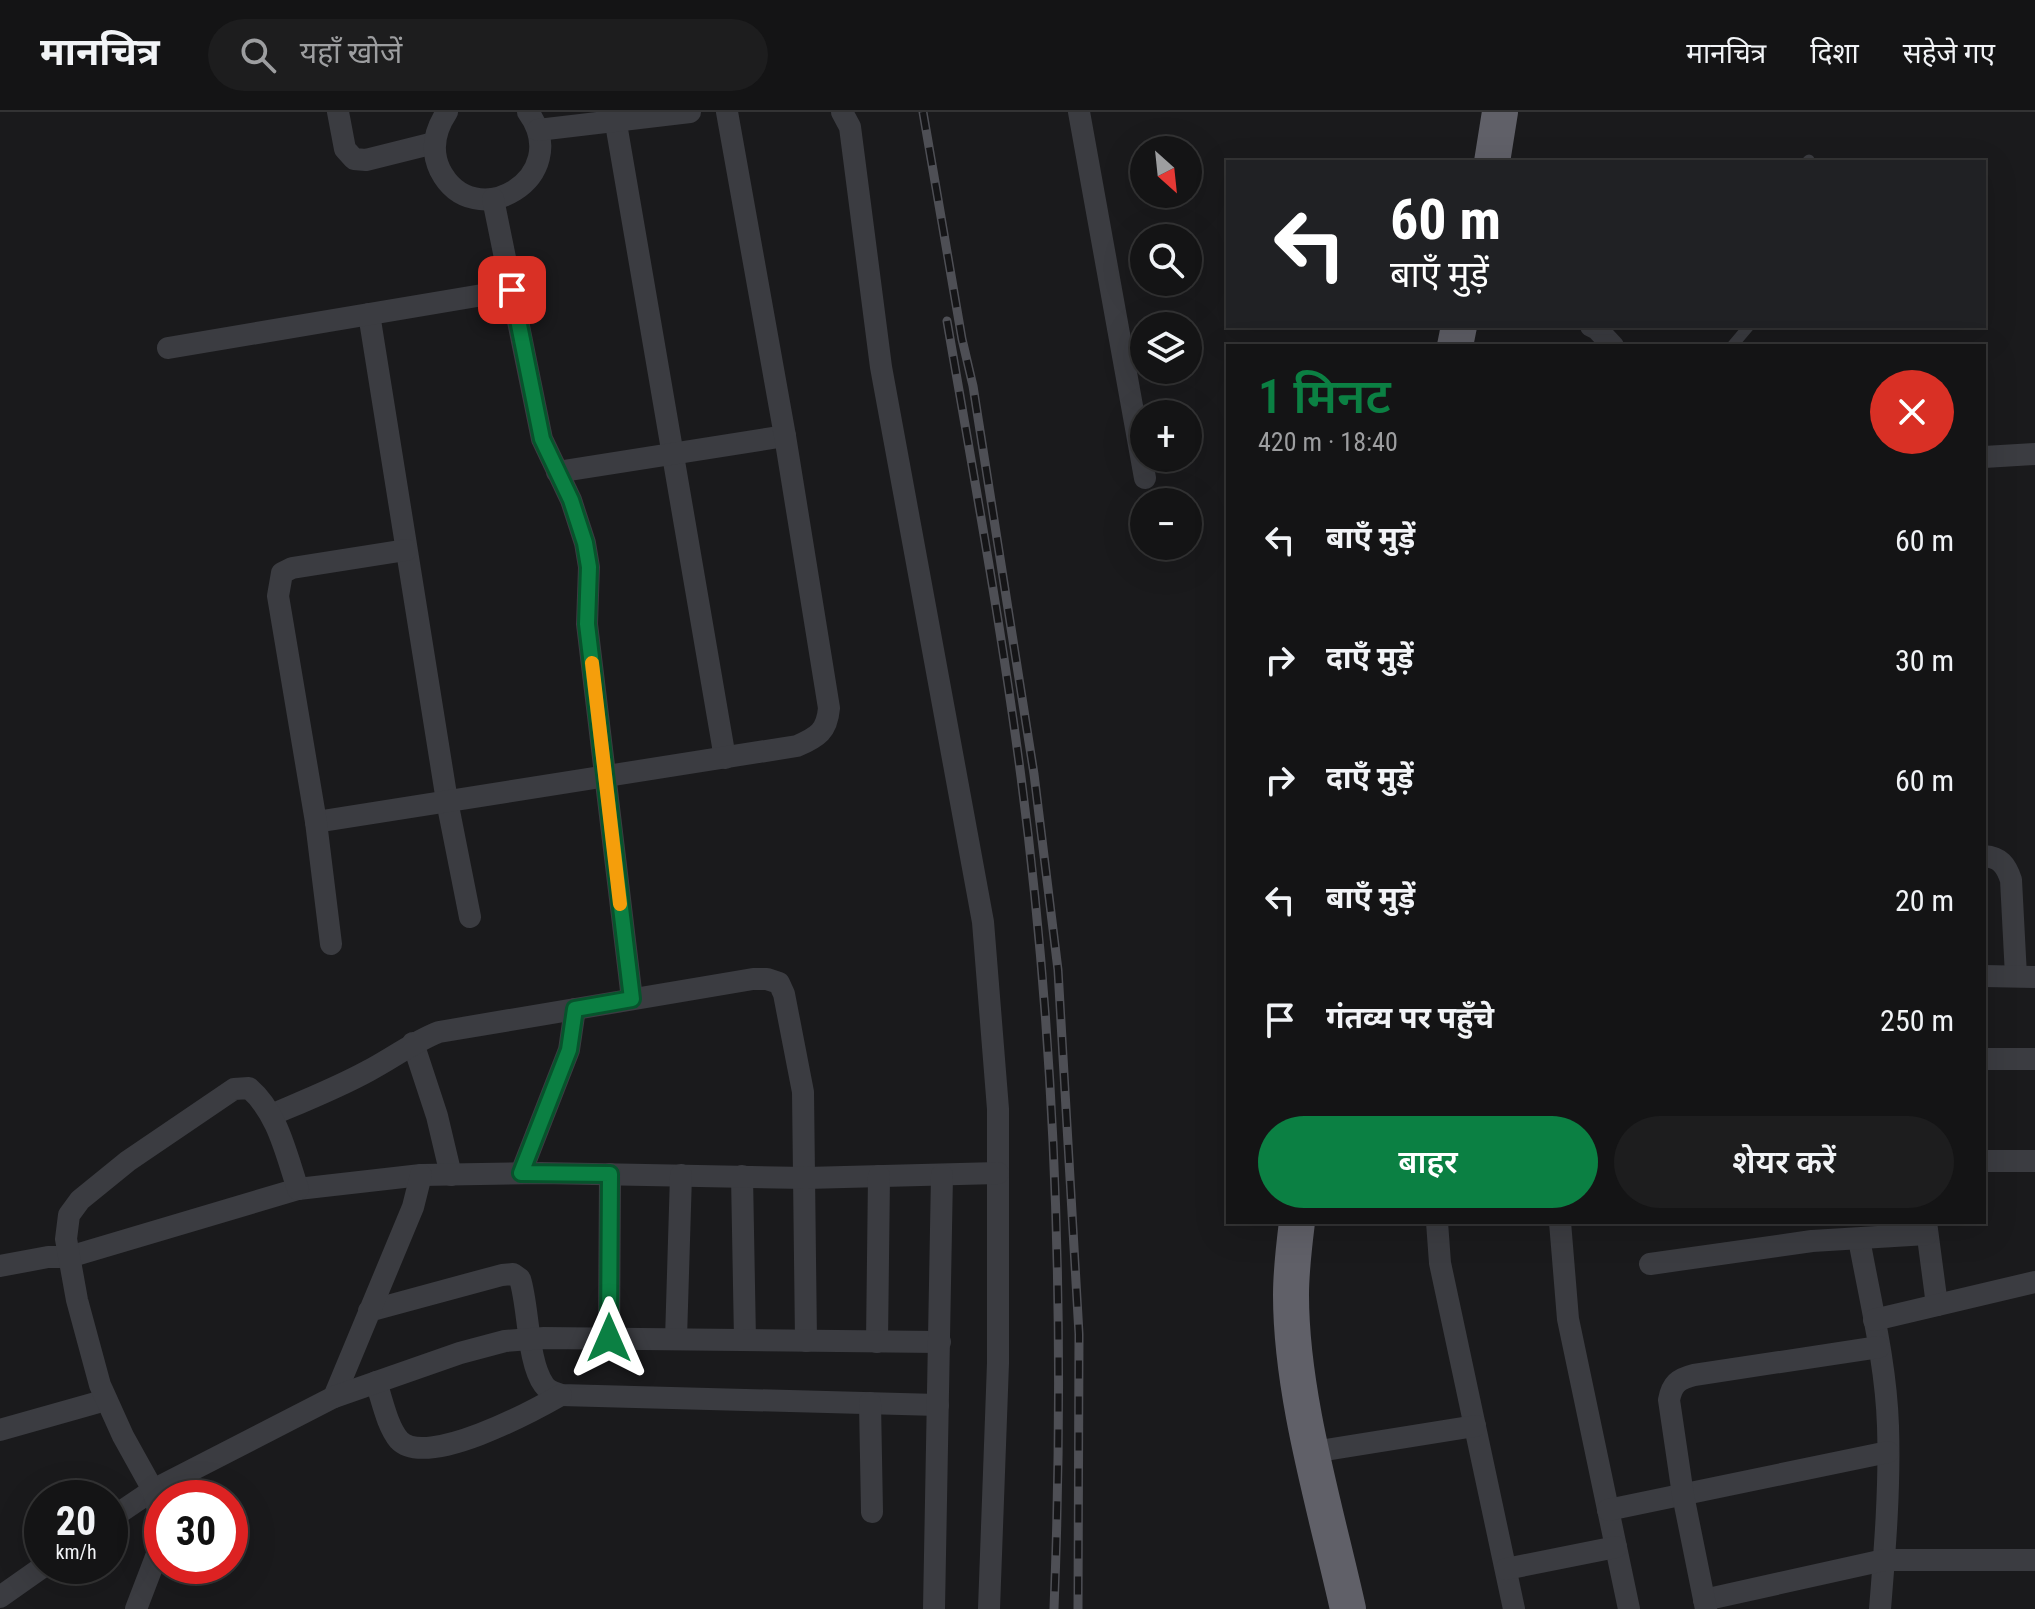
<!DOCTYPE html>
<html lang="hi">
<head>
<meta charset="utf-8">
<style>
  body { margin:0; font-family:"Roboto Condensed","Noto Sans Devanagari",sans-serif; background:#1d1d1e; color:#f1f3f6; height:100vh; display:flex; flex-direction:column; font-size:30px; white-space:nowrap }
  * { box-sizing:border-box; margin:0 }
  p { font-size:26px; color:#9d9ea0 }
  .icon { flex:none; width:44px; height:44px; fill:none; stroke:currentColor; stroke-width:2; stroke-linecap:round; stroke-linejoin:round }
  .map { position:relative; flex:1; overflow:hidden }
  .panel { position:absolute; left:1226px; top:232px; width:760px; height:880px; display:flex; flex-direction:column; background:#141415; border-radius:0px; box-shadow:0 8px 32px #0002,0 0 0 2px #333334 }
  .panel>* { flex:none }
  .top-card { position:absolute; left:1226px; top:48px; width:760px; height:168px; border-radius:0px; box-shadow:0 8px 32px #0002,0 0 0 2px #333334; background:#202124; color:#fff; overflow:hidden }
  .needle { width:52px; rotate:153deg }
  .fabs { position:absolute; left:1130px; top:24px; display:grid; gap:16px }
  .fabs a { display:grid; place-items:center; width:72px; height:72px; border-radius:50%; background:#141415; box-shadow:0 8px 32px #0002,0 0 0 2px #333334; font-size:40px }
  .speed { position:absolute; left:24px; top:1368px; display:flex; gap:16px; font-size:40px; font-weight:700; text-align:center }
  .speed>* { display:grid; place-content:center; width:104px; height:104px; border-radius:50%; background:#141415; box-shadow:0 8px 32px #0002,0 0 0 2px #333334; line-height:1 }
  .speed small { font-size:20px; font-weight:400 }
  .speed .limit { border:12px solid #d22; background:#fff; color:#111 }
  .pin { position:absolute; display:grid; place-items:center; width:68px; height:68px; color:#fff; margin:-34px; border-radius:16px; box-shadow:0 4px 12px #0006 }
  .me { position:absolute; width:88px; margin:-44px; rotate:0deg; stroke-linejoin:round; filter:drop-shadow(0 0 6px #0008) }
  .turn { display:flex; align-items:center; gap:28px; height:168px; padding:0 32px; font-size:36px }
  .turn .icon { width:104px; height:104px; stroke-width:2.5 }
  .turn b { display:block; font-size:56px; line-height:68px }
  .round { display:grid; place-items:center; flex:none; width:84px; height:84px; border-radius:42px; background:#1d1d1e }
  .summary { display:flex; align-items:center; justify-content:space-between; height:136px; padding:0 32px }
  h1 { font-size:48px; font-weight:600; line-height:60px; color:#0b8043 }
  .button { display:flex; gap:16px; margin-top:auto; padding:16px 32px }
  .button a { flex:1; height:92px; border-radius:48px; background:#0b8043; color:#fff; font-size:32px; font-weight:600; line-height:92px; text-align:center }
  .button a+a { background:#1d1d1e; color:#f1f3f6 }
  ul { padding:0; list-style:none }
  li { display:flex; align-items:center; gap:24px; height:120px; padding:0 32px }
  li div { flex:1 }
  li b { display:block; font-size:30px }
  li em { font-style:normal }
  header { display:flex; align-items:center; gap:48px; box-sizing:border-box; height:112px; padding:0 40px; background:#141415; border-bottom:2px solid #333334 }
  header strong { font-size:38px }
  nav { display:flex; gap:44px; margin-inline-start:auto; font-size:28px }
  .search { width:560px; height:72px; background:#1d1d1e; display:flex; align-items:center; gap:20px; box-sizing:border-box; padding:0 28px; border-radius:44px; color:#9d9ea0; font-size:30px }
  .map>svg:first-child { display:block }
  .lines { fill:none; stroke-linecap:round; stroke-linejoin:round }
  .service { stroke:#3b3c41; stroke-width:11 }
  .minor { stroke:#3b3c41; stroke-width:22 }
  .trunk { stroke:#606068; stroke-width:36 }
  .rail-casing { stroke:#4e4f55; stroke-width:9 }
  .rail { stroke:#151517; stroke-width:6; stroke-dasharray:18; stroke-linecap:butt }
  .route-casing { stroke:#07532c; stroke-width:20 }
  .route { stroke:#0b8043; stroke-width:14 }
  .slow { stroke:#f59e0b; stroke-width:14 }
</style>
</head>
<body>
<header>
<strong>मानचित्र</strong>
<div class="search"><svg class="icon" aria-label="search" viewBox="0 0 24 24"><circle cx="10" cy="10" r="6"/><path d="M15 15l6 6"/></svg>यहाँ खोजें</div>
<nav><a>मानचित्र</a><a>दिशा</a><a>सहेजे गए</a></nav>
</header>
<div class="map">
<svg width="2035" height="1497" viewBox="0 0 2035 1497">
  <rect width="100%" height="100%" fill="#1a1a1c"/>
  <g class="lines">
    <!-- service -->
    <g class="service">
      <path d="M1807 50 1809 48"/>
      <path d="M1732 234 1749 214"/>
    </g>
    <!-- minor -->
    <g class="minor">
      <path d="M338 0 345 37 354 47 366 48 434 31"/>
      <path d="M447 0C435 18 430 37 440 58 474 125 575 65 528 0"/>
      <path d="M614 0 725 646"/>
      <path d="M842 0 850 15 881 255 983 810 998 997V1251L989 1497"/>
      <path d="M1079 0 1145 366"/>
      <path d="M538 18 690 0"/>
      <path d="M493 87 542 327 571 388 585 431 589 455 587 512 632 887"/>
      <path d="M369 202 447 689 470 805"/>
      <path d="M1591 214 1597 217 1613 234"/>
      <path d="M168 236 512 178"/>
      <path d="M1984 345 2035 342"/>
      <path d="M557 360 785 324"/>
      <path d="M316 710 797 634C818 625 827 619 829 596L785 324 727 0"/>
      <path d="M1984 744C2000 745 2006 753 2011 768L2016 864"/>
      <path d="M331 832 316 710 278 484 282 461 292 456 406 438"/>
      <path d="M1984 864 2035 865"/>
      <path d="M413 931 437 1004 451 1063"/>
      <path d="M1984 947H2035"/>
      <path d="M271 1003C304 989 337 976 368 959 393 946 413 930 439 920L753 867H767L779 871 784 882 803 980 806 1229"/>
      <path d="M1984 1049H2035"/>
      <path d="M521 1061 569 938 575 897"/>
      <path d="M742 1064 745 1228"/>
      <path d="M1437 1110 1440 1151 1514 1497"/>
      <path d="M1560 1110 1568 1207 1629 1497"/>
      <path d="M1926 1110 1937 1193"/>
      <path d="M1859 1127C1870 1188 1886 1251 1888 1314 1890 1375 1885 1436 1880 1497"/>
      <path d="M1650 1152 1812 1129 1927 1122"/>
      <path d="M0 1154 48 1145H69L298 1077 421 1063 541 1061 806 1066 998 1061"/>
      <path d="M369 1199 502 1163 513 1162 520 1167C529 1196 527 1249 544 1273 548 1279 554 1280 561 1283L938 1293"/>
      <path d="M1874 1208 2035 1170"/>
      <path d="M609 1226 610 1062"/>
      <path d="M676 1227 681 1063"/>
      <path d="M877 1230 879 1064"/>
      <path d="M376 1270C382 1287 387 1314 399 1328 426 1357 533 1299 561 1283"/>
      <path d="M334 1285 413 1095 421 1063"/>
      <path d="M870 1291 872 1400"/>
      <path d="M0 1318 106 1288"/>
      <path d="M1313 1340 1475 1314"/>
      <path d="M1608 1398 1888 1340"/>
      <path d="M110 1407 153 1378 334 1285 460 1241 505 1229 544 1226 940 1230"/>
      <path d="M1506 1457 1616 1435"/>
      <path d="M0 1485 44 1454"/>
      <path d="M1704 1488 1884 1448H2035"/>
      <path d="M136 1497 159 1437V1402L153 1378 123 1324 100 1273 77 1188 66 1127 69 1103 80 1088 128 1049 234 977 249 976C278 1001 286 1042 298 1077"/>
      <path d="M934 1497 942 1063"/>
      <path d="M1706 1497 1683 1383 1669 1288C1672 1272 1678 1267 1694 1263L1879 1235"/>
    </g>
    <!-- trunk -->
    <g class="trunk">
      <path d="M1492 50 1500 0"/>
      <path d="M1455 234 1459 214"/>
      <path d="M1297 1110C1294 1134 1291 1159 1291 1183 1291 1284 1326 1398 1348 1497"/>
    </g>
    <defs>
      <g id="rail">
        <path d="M923 0 962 227 973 274 1034 662 1058 858 1079 1222 1078 1497"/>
        <path d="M947 209C973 360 1001 512 1021 665 1057 940 1065 1220 1054 1497"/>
      </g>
    </defs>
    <!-- rail casing -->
    <use href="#rail" class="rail-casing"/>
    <!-- rail -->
    <use href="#rail" class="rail"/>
  </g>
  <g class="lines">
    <defs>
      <path id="route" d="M512 178 542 327 571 388 585 431 589 455 587 512 632 887 575 897 569 938 521 1061 610 1062 609 1226"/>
    </defs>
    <!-- route casing -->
    <use href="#route" class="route-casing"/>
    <!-- route -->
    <use href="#route" class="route"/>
    <!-- slow -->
    <path class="slow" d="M592 551 620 792"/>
  </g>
</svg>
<div class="fabs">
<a><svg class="needle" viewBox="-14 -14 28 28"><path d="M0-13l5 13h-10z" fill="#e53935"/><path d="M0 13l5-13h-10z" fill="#9d9ea0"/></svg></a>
<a><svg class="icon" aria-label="search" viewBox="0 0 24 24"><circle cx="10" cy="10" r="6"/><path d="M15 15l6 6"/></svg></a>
<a><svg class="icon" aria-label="layers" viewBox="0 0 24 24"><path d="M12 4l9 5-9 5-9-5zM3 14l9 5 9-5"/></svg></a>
<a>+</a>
<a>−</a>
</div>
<div class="speed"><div>20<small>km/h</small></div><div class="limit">30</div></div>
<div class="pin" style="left:512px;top:178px;background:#d93025"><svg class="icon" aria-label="arrive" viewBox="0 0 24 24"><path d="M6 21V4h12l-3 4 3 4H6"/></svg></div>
<svg class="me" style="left:609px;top:1226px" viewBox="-20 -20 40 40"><path d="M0-17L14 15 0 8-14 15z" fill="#0b8043" stroke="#fff" stroke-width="4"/></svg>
<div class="top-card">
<div class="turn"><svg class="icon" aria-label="left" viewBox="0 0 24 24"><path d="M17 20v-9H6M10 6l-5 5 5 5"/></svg><div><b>60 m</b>बाएँ मुड़ें</div></div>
</div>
<section class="panel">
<div class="summary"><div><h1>1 मिनट</h1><p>420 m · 18:40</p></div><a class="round" style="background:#d93025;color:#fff"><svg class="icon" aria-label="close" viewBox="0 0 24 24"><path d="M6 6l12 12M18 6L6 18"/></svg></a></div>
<ul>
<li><svg class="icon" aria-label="left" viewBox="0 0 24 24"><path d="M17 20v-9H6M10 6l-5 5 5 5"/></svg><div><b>बाएँ मुड़ें</b></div><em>60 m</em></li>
<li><svg class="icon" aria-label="right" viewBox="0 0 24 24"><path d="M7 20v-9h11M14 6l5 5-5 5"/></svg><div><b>दाएँ मुड़ें</b></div><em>30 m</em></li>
<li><svg class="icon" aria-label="right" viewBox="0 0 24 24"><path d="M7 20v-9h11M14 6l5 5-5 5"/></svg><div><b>दाएँ मुड़ें</b></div><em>60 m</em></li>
<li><svg class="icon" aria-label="left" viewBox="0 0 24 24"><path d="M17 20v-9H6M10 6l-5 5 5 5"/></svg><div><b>बाएँ मुड़ें</b></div><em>20 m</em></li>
<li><svg class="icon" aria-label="arrive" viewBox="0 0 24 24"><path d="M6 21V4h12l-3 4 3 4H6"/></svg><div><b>गंतव्य पर पहुँचे</b></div><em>250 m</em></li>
</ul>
<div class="button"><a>बाहर</a><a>शेयर करें</a></div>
</section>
</div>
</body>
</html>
